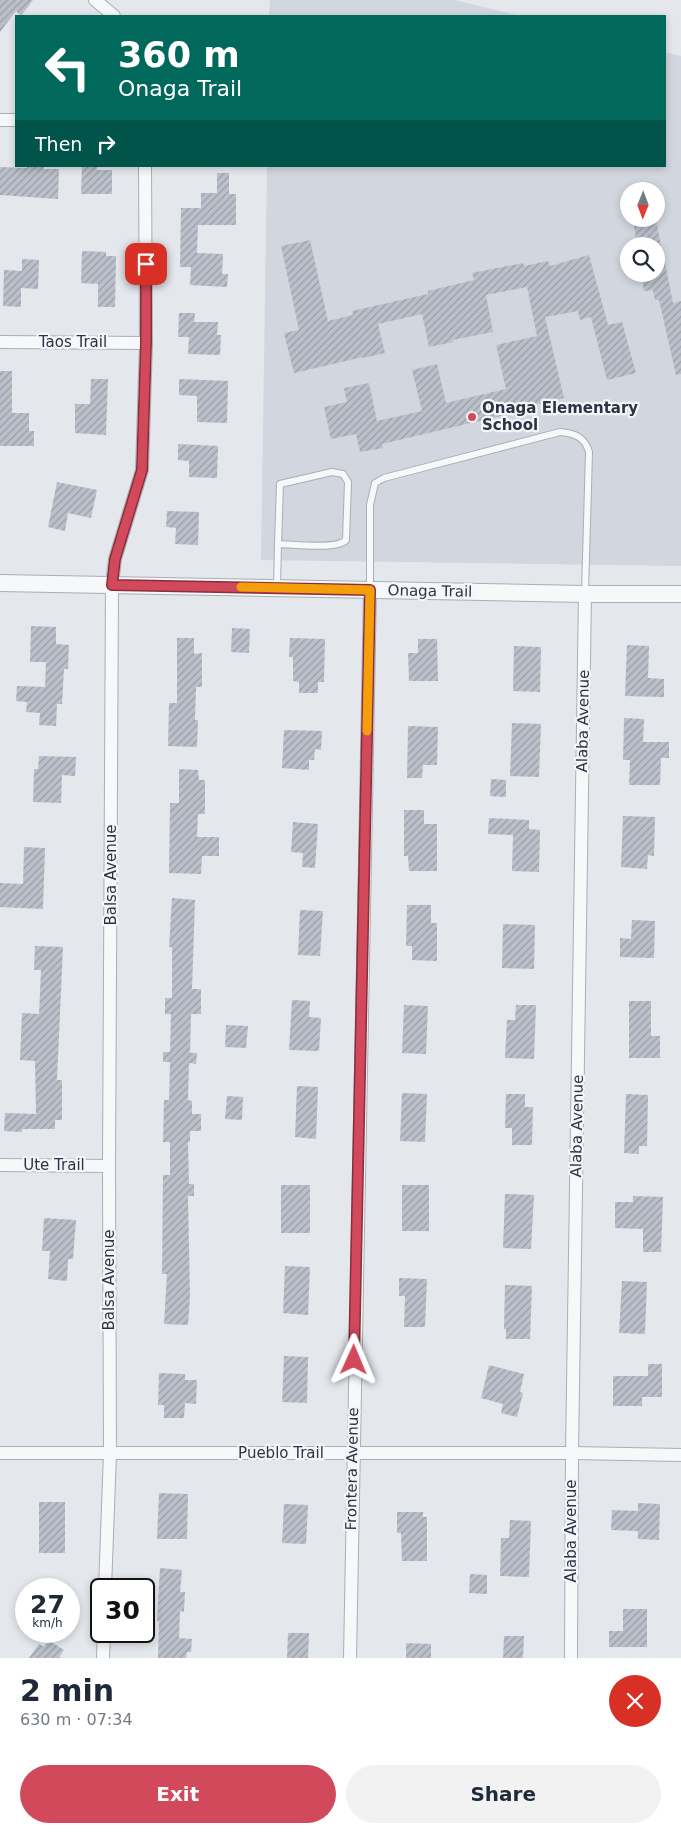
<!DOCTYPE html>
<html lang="en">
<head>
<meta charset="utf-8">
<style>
  body { margin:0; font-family:"DejaVu Sans",sans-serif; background:#f2f2f3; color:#1f2937; height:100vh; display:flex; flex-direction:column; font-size:19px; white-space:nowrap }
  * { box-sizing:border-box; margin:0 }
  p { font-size:16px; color:#747a83 }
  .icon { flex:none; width:28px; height:28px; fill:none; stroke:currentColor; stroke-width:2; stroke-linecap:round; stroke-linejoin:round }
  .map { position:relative; height:1658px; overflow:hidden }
  .details { display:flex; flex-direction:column; background:#fff; flex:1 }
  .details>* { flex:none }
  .guide { position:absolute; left:15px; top:15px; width:651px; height:152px; border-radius:0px; box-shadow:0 2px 8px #0003; background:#00695c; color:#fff; overflow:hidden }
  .needle { width:32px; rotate:181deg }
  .fabs { position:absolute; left:620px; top:182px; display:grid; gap:10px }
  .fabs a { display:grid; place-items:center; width:45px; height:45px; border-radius:50%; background:#fff; box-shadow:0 2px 8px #0003; font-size:25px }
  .speed { position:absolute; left:15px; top:1578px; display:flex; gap:10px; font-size:25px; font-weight:700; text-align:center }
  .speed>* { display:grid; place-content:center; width:65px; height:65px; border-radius:50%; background:#fff; box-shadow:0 2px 8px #0003; line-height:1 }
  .speed small { font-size:12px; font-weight:400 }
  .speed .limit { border:2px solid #111; border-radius:8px; background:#fff; color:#111 }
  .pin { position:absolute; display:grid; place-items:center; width:42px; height:42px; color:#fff; margin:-21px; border-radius:10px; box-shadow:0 2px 8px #0006 }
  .me { position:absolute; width:55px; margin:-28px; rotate:1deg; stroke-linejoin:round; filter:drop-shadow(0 0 4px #0008) }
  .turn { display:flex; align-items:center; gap:18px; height:105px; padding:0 20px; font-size:22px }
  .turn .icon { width:65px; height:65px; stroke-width:2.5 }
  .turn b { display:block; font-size:35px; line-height:42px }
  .then { display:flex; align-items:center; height:48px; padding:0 20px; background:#0003; gap:10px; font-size:19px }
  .round { display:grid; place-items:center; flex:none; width:52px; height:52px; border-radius:26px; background:#f2f2f3 }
  .head { display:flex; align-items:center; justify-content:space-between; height:85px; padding:0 20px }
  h1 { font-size:30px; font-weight:700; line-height:38px }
  .action { display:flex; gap:10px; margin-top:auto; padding:10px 20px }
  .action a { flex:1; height:58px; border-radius:30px; background:#d1495b; color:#fff; font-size:20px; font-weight:700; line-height:58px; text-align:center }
  .action a+a { background:#f2f2f3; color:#1f2937 }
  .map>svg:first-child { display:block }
  .built { fill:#d2d6de; fill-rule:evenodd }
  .building { fill:url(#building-hatch) }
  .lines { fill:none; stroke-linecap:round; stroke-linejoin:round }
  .service-casing { stroke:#a9aeb7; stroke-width:8 }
  .minor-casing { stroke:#a9aeb7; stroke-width:14 }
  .tertiary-casing { stroke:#a9aeb7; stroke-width:18 }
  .service { stroke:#f7f8fa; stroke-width:6 }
  .minor { stroke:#f7f8fa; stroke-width:12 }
  .tertiary { stroke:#f7f8fa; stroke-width:16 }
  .route-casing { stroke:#882f3b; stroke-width:12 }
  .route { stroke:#d1495b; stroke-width:9 }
  .slow { stroke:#f59e0b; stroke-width:9 }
  .poi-dot { fill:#d1495b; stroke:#f4f6f9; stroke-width:2 }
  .labels { text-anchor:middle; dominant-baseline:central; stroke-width:4.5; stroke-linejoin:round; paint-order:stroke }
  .street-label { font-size:15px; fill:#2b3445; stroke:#f4f6f9 }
  .poi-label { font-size:15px; font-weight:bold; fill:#2b3445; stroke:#f4f6f9; text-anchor:start }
</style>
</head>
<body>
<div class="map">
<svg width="681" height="1658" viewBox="0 0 681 1658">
  <defs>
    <pattern id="building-hatch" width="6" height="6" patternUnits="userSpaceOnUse" patternTransform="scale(1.25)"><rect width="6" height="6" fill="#bbc0ca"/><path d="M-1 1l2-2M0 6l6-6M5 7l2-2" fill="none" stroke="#989da6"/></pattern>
  </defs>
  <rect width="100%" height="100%" fill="#e4e7ec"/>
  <!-- built -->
  <g class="built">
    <path d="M270 0H454L520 16H269Z"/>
    <path d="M665 52 681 56V566L261 560 267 166H665ZM629 191H656V219H629ZM629 246H656V274H629Z"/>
  </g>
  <!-- building -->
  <g class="building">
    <path d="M0 0H33L21 16 16 11 0 32Z"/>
    <path d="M27 166H44V169H59L58 199 0 195V167L27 168Z"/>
    <path d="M82 166H97V170H112V194H81Z"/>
    <path d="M217 173H229V194H236V225H198L197 253 223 254 222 274H228L227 287 190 285 191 267H180L181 208H201V193H217Z"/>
    <path d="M633 219H656L661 246H637Z"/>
    <path d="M310 240 328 321 353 315 352 311 428 294V291L474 280 472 273 523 263 524 266 548 261 550 266 589 255 608 325 622 322 636 373 607 380 591 317 580 320 578 311 545 317 564 398 516 409 517 412 382 444 383 448 360 452 356 434 331 439 324 407 347 402 344 388 369 383 377 421 422 411 412 370 437 364 446 403 506 389 496 345 537 336 527 287 486 295 493 332 452 340 453 342 429 347 422 314 378 324 385 353 363 358V357L294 373 284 333 299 330 281 246Z"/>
    <path d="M662 248 673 303 681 301V374L676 375 659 300H655L653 290 644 291 641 274H656V249Z"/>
    <path d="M82 251 106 252V256H116L115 307H98V284L81 283Z"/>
    <path d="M22 259 39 260 38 289 21 288V307L3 306 4 270 22 271Z"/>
    <path d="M179 313H195L194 322H218L217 335H221L220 355 188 354 189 337H178Z"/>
    <path d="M0 371H12V413H29V431H34V446H0Z"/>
    <path d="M91 379H108L106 435 75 433V404H90Z"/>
    <path d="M179 379 228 381 227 423 197 422V396L179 395Z"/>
    <path d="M178 444 218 446 217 478 189 477V461L178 460Z"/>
    <path d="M57 482 97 490 91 518 68 513 65 531 48 527Z"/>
    <path d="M167 511 199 512 198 545 175 544 176 528 166 527Z"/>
    <path d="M31 626 56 627V644L69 645 68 669H64L62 704H57L56 726 39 725 40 713 26 712 27 702 16 701 17 686 45 687 46 662H30Z"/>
    <path d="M232 628 250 629 249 653 231 652Z"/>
    <path d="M177 638H194V654L202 653V687H196L195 720H198L197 747 168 746 169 703H177Z"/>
    <path d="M290 638 325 639 324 682H318V693H299V682L293 681V657H289Z"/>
    <path d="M418 639H437L438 681H409L408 653H418Z"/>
    <path d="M627 645 649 646 648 678 664 679V697L625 696Z"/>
    <path d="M514 646 541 647 540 692 513 691Z"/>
    <path d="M624 718 644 719 643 742H669V758H661L660 785H629L630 760H623Z"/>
    <path d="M512 723 541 724 539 777 510 776Z"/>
    <path d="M408 726 438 727 437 765H423L422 778H407Z"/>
    <path d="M284 730 322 731 321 750 315 749 314 760H309V770L282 768Z"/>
    <path d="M39 756 76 757 75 776 62 775 61 803 33 802 34 769H38Z"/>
    <path d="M179 769 198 770 199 780H205V814H198L197 837H219V856H202L201 874 169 873 170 803H179Z"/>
    <path d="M491 779 506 780V797L490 796Z"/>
    <path d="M404 810H424V824H437V871H409L408 856H404Z"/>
    <path d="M623 816 655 817 654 856 648 855 647 869 621 867Z"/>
    <path d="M489 818 529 820V829L540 830 539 872 512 871 513 835 488 834Z"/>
    <path d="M293 822 318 824 315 868 302 867 303 853 291 852Z"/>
    <path d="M24 847 45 848 43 909 0 907V883L23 884Z"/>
    <path d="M172 898 195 900 192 989H201V1014H191L190 1053H197L196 1064 189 1063 188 1100 192 1101V1114H201V1131H190V1142H188L189 1184H194V1196H188L190 1297 188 1325 164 1324 167 1274H162L163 1175H170V1142H163L164 1100H169L170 1062H163V1052H170L171 1014H165V998H172V947H169Z"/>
    <path d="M407 905H431V923H437V961L412 960V946H406Z"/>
    <path d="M300 910 323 911 320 956 298 955Z"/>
    <path d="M632 920 655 921 654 958 620 957V938L631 939Z"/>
    <path d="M503 924 535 925 534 969 502 968Z"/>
    <path d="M35 946 63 947 57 1080H62V1120H55V1129H22V1132L4 1131 5 1113 36 1114 35 1061 20 1060 22 1013 39 1014 41 970H34Z"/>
    <path d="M292 1000 310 1001 309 1017 321 1018 319 1051 289 1050Z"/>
    <path d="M629 1001H651V1036H660V1058H629Z"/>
    <path d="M404 1005 428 1006 426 1054 402 1053Z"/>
    <path d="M516 1005H536L534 1059 505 1058 507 1020H515Z"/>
    <path d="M226 1025 248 1026 246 1048 225 1047Z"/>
    <path d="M297 1086 318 1087 316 1139 295 1137Z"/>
    <path d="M402 1093 427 1094 425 1142 400 1141Z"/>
    <path d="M506 1094H525V1107H533L532 1145H512V1128H505Z"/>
    <path d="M626 1094 648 1095 647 1146H639V1154L624 1153Z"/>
    <path d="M227 1096 243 1097 242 1120 225 1119Z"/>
    <rect x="281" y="1185" width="29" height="48"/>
    <rect x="402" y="1185" width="27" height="46"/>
    <path d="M505 1194 534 1195 531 1249 503 1248Z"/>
    <path d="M633 1196 663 1197 661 1252H643V1229L615 1228V1202H633Z"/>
    <path d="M44 1218 76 1220 73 1259H68L67 1281 48 1279 50 1251H42Z"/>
    <path d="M285 1266 310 1267 308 1315 283 1313Z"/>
    <path d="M399 1278 427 1279 425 1327H404L405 1296H399Z"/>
    <path d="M622 1281 647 1282 645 1334 619 1333Z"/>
    <path d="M505 1285 532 1286 530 1339H506V1329H504Z"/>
    <path d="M284 1356 308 1357 307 1403 282 1402Z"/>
    <path d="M648 1364H662V1397H642V1406H613V1376H648Z"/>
    <path d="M489 1365 524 1374 520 1392 523 1393 517 1417 501 1413 503 1404 481 1398Z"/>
    <path d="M159 1373 185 1374V1380H197L196 1404 185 1403 184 1418H164V1405H158Z"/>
    <path d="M159 1493 188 1494 187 1539H157Z"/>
    <rect x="39" y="1502" width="26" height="51"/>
    <path d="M638 1503 660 1504 659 1540 638 1539V1531L611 1530 612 1510 638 1511Z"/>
    <path d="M284 1504 308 1505 306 1544 282 1543Z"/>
    <path d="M397 1512H423V1517H427V1561H402L401 1533H397Z"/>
    <path d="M510 1520 531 1521 529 1577 500 1576 501 1538H509Z"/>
    <path d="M160 1568 182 1570 180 1592H185L184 1612 180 1611 179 1638 192 1639 191 1652H187L186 1658H158L159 1621H157Z"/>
    <path d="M470 1574 487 1575V1594L469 1593Z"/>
    <path d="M623 1609H647V1647H609V1631H623Z"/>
    <path d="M288 1633H309L308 1658H287Z"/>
    <path d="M504 1636H524L523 1658H503Z"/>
    <path d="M48 1640 64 1650 59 1657 61 1658H29L39 1644 44 1647Z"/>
    <path d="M406 1643 431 1644V1658H406Z"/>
  </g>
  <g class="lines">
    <defs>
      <g id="service">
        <path d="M332 472 343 474 348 482 346 540C337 550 293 544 278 544L280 484Z"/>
        <path d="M277 587 278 544"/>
        <path d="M370 590V505L375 483 384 478 560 432C574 433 585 437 589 452L585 593"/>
      </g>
      <g id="minor">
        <path d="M95 0 114 16"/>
        <path d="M0 120H16"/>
        <path d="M0 342 146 343"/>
        <path d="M0 1165 109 1166"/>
        <path d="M0 1453H572L681 1455"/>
        <path d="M105 1589 110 1453 109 1166 112 585 115 559 142 470 146 343 145 166"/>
        <path d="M103 1658 104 1631"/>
        <path d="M350 1658 370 590"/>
        <path d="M571 1658 572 1453 585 594"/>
      </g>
      <path id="tertiary" d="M0 583 585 594H681"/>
    </defs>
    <!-- service casing -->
    <use href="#service" class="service-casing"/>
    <!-- minor casing -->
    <use href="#minor" class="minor-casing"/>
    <!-- tertiary casing -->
    <use href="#tertiary" class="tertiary-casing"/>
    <!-- service -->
    <use href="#service" class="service"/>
    <!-- minor -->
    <use href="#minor" class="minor"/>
    <!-- tertiary -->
    <use href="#tertiary" class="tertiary"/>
  </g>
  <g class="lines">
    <defs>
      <path id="route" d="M146 264V343L142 470 115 559 112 585 370 590 354 1360"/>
    </defs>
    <!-- route casing -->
    <use href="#route" class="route-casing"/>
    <!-- route -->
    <use href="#route" class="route"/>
    <!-- slow -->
    <path class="slow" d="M241 587 370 590 367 731"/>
  </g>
  <!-- markers -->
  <circle class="poi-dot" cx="472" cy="417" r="5"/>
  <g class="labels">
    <!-- street labels -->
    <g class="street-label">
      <text x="73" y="342">Taos Trail</text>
      <text transform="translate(430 591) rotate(1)">Onaga Trail</text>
      <text transform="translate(583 721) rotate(-89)">Alaba Avenue</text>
      <text transform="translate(111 875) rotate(-90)">Balsa Avenue</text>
      <text transform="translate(577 1126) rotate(-89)">Alaba Avenue</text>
      <text x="54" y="1165">Ute Trail</text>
      <text transform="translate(109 1280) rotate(-90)">Balsa Avenue</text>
      <text x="281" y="1453">Pueblo Trail</text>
      <text transform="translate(352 1469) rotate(-89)">Frontera Avenue</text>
      <text transform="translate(571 1531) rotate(-90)">Alaba Avenue</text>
    </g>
    <!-- poi labels -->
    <g class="poi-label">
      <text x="482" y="408">Onaga Elementary<tspan x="482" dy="17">School</tspan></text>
    </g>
  </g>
</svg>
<div class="fabs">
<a><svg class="needle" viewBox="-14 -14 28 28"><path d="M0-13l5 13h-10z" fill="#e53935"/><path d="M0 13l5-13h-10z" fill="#747a83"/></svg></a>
<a><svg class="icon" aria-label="search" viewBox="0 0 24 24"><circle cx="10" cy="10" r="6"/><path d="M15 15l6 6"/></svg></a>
</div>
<div class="speed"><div>27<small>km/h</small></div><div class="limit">30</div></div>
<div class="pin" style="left:146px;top:264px;background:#d93025"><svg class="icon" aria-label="arrive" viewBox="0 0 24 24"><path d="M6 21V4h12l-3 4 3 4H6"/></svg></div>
<svg class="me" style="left:354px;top:1360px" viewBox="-20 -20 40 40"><path d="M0-17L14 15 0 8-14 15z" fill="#d1495b" stroke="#fff" stroke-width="4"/></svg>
<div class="guide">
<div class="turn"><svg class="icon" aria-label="left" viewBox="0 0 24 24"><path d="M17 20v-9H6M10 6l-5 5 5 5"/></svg><div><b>360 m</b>Onaga Trail</div></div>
<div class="then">Then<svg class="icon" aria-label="right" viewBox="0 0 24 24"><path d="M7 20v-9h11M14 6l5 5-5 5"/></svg></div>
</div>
</div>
<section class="details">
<div class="head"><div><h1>2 min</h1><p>630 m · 07:34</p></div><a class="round" style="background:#d93025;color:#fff"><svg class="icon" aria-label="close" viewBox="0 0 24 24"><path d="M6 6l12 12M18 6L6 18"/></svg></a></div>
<div class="action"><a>Exit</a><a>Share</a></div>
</section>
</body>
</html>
